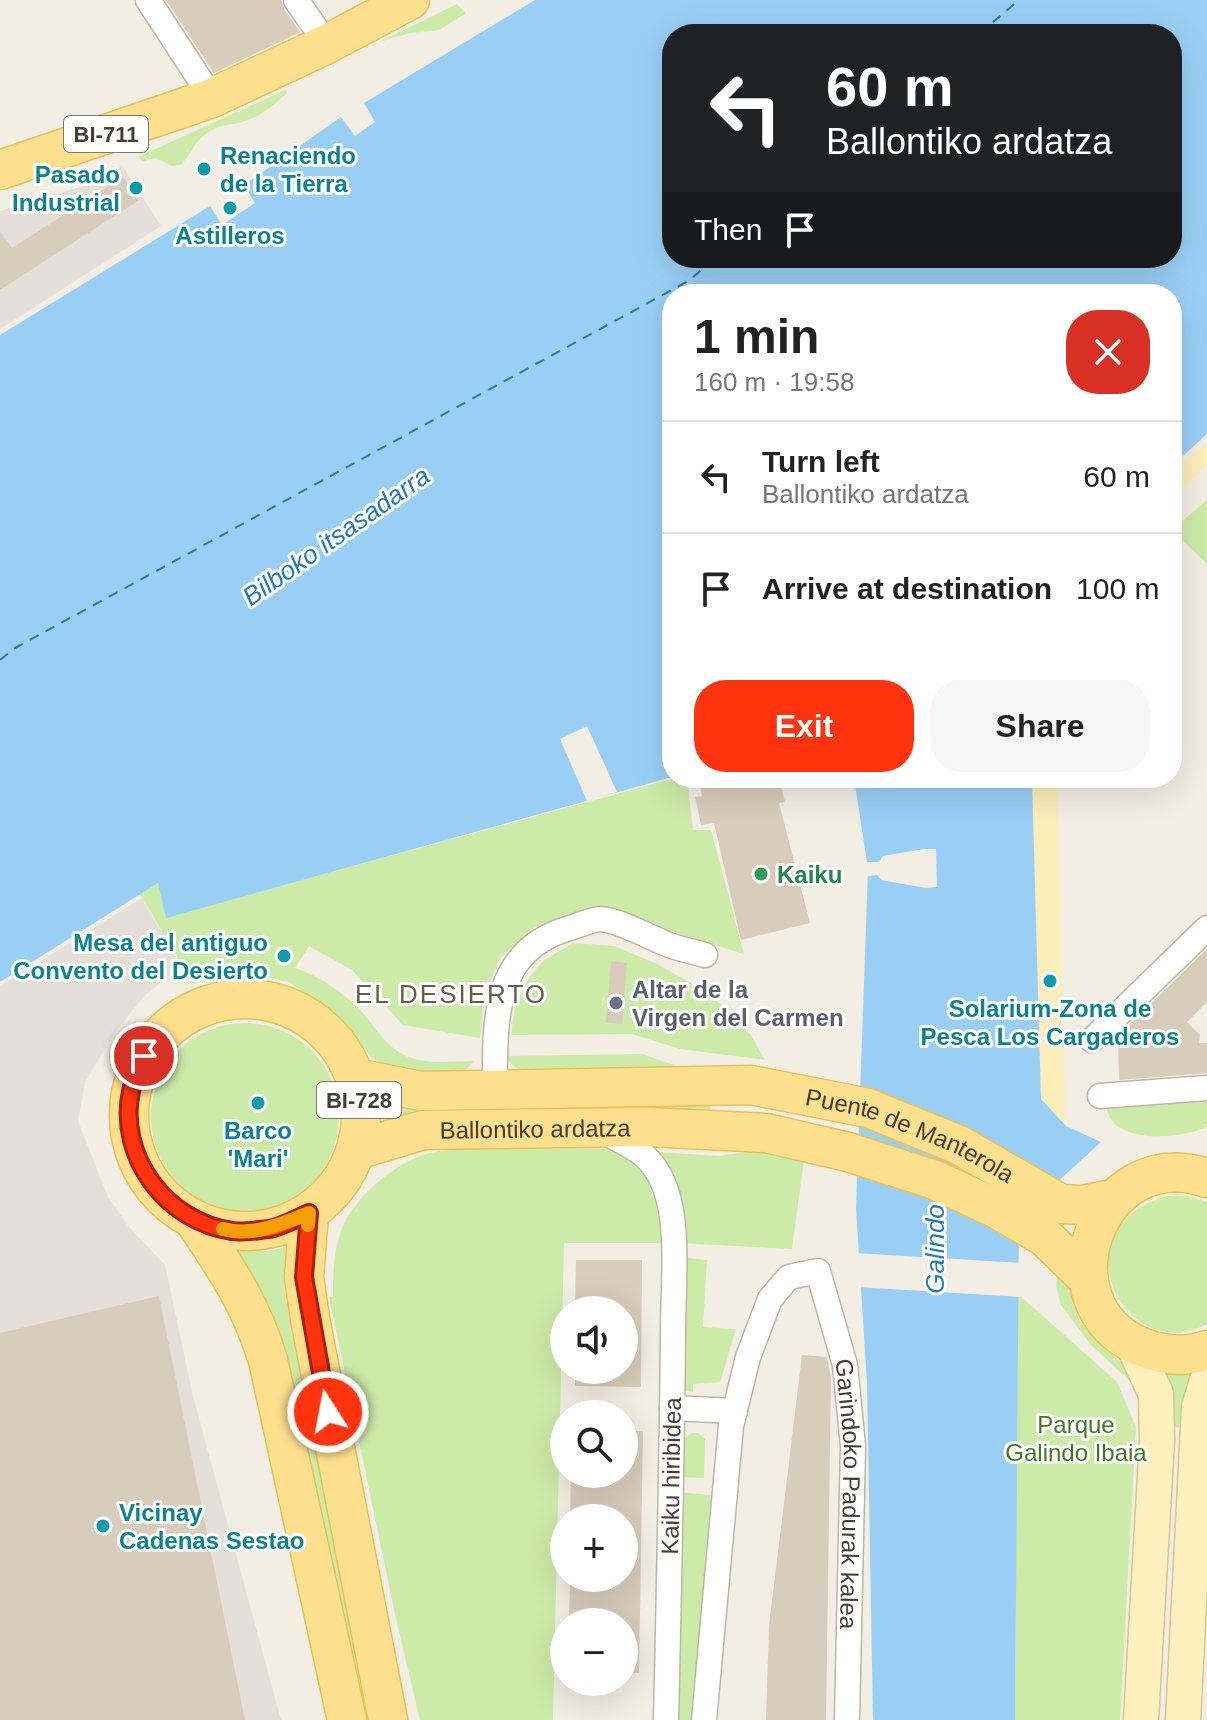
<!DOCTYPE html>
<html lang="en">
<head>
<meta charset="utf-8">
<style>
  body { margin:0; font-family:Helvetica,sans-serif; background:#f6f6f6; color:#222; height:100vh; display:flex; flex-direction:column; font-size:30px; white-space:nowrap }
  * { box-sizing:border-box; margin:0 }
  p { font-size:26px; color:#767676 }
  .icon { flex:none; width:44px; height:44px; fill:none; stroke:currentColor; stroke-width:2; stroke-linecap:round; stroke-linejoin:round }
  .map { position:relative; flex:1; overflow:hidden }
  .drawer { position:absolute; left:662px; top:284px; width:520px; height:504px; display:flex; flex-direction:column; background:#fff; border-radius:32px; box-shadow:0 8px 32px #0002 }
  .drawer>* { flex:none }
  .top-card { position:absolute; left:662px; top:24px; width:520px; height:244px; border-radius:32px; box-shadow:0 8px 32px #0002; background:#202124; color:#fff; overflow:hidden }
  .buttons { position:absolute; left:550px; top:1296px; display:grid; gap:16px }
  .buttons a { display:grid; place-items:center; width:88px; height:88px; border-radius:50%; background:#fff; box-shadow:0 8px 32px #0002; font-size:40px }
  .pin { position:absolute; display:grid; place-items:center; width:68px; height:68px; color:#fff; margin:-34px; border:4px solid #fff; border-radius:50%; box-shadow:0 2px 8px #0007 }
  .me { position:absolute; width:88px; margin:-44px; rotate:349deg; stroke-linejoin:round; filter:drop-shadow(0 0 6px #0008) }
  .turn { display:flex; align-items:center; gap:28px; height:168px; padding:0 32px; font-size:36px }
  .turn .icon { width:104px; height:104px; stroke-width:2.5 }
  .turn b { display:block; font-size:56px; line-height:68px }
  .then { display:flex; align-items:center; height:76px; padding:0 32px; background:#0003; gap:16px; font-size:30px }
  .round { display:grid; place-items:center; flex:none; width:84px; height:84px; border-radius:32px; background:#f6f6f6 }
  .headline { display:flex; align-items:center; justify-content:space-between; height:136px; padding:0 32px }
  h1 { font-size:48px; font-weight:700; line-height:60px }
  .primary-button { display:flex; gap:16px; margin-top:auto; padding:16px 32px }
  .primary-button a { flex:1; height:92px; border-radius:32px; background:#ff330d; color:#fff; font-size:32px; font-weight:700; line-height:92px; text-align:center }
  .primary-button a+a { background:#f6f6f6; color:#222 }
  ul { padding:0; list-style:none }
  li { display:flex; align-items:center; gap:24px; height:112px; padding:0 32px; border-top:2px solid #e0e0e0 }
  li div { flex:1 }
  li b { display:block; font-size:30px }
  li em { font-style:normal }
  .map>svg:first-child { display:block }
  .industrial { fill:#e4dfd8 }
  .green { fill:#cceaa8 }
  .sand { fill:#fbeeba }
  .water { fill:#9acff5; fill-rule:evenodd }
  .pier { fill:#f3eee3 }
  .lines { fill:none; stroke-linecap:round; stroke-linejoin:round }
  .ferry { stroke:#2678b6; stroke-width:2; stroke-dasharray:10 8; stroke-linecap:butt }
  .building { fill:#d8ccba }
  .street-casing { stroke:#beb6a5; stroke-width:27 }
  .secondary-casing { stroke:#d9c691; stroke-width:37 }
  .primary-casing { stroke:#ebc058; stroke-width:41 }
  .street { stroke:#fff; stroke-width:24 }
  .secondary { stroke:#fff0c0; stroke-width:34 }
  .primary { stroke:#ffe08f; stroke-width:38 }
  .route-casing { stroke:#a62108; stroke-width:20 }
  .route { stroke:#ff330d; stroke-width:14 }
  .slow { stroke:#f59e0b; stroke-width:14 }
  .culture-dot { fill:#0f9aa8; stroke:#fff; stroke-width:3 }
  .leisure-dot { fill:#2e9e5b; stroke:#fff; stroke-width:3 }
  .worship-dot { fill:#6b7280; stroke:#fff; stroke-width:3 }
  .labels { text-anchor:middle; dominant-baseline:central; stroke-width:6; stroke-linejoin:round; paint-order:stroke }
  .shield { fill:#fff; stroke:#7d7870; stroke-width:2 }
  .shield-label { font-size:22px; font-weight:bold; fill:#453e33 }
  .culture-label { font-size:24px; font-weight:bold; fill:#0d838f; stroke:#fff }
  .leisure-label { font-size:24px; font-weight:bold; fill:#27864d; stroke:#fff; text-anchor:start }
  .worship-label { font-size:24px; font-weight:bold; fill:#5b616d; stroke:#fff; text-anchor:start }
  .street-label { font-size:24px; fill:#453e33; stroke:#fff }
  .park-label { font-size:24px; fill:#437923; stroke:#fff }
  .water-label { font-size:26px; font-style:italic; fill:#2678b6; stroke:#fff }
  .neighbourhood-label { font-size:26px; letter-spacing:2px; fill:#685c49; stroke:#fff }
</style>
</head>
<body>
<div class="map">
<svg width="1207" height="1720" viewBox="0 0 1207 1720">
  <rect width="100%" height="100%" fill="#f3eee3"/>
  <!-- industrial -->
  <g class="industrial">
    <path d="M121 164 161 226 0 329V211L90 184 117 172Z"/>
    <path d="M142 898 181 967 144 996 114 1034 85 1082 78 1121 108 1197 129 1227 165 1265 193 1396 281 1720H0V986Z"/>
  </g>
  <!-- green -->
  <g class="green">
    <path d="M457 4 466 13 439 30 410 33 379 42Z"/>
    <path d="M285 90 287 93C274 105 261 116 245 121 235 125 223 124 214 129 192 140 194 153 180 165L172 166 156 158 143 161 138 157Z"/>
    <path d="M1207 500V564L1172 530Z"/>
    <path d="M675 778H687L693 830H711L744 954 593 908 533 928 500 958 484 996 480 1038 403 1025 352 970 309 946 295 968C320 977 344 992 362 1012 376 1028 386 1047 406 1056 427 1065 451 1061 474 1061L459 1076 391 1069 371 1057 340 1018 289 982 266 977H218L193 984 140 894 159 882 167 917Z"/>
    <path d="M573 943 615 946 657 964 710 994 751 1035 765 1060 680 1049 632 1034 512 1035C511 1009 525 977 545 960 553 954 564 949 573 943Z"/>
    <circle cx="245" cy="1117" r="94"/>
    <path d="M642 1054 680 1067 530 1076 512 1065 506 1056Z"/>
    <path d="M381 1093 710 1102V1115L384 1129Z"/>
    <path d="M1106 1101 1207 1102V1127C1179 1139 1106 1147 1106 1101Z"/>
    <path d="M481 1148 613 1149 641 1160 651 1175 665 1243H564L553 1720H420L396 1619 329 1297H333C333 1276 333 1255 340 1234 350 1200 396 1161 430 1153 447 1150 464 1149 481 1148Z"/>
    <path d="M754 1151 804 1160 792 1249 678 1243C675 1214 678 1175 658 1152L718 1156Z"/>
    <path d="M1166 1196H1187L1207 1202V1324C1127 1368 1053 1231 1166 1196Z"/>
    <path d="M286 1247 285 1292 290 1324 371 1720H358L278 1334C266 1302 253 1275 232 1249L267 1251Z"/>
    <path d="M679 1257 707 1260 703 1327 736 1329 720 1382 693 1384V1392L683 1390Z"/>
    <path d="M1059 1266 1064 1273 1080 1322 1135 1377 1142 1410 1130 1381 1091 1345 1061 1305 1056 1285Z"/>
    <path d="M1018 1294 1117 1382 1136 1427 1120 1720H1015Z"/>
    <path d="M1166 1374 1195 1375 1187 1428 1172 1427Z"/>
    <path d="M692 1433H698L705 1439 704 1478 677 1477 678 1442Z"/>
    <path d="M676 1492 711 1495 693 1720H674Z"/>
  </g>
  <!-- sand -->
  <g class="sand">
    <path d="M1207 442V465L1172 498V473Z"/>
    <path d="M1032 778H1057L1066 1126 1041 1099Z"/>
  </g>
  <!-- water -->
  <g class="water">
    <path d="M535 0H1207V434L1172 466V294H672V777L166 918 158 883 0 982V335L210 206 222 225 255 203 244 185 341 117 355 136 375 122 364 103ZM672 34H1172V258H672Z"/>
    <path d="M854 778H1032L1041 1099 1066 1126 1101 1142 1019 1217 1015 1720H873L867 1383 856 1208 868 869Z"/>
  </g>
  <!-- pier -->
  <g class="pier">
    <path d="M587 726 617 792 587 801 560 739Z"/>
    <path d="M924 849H936L937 887 926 888 881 880 877 875 863 877 864 862H879L883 856Z"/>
    <path d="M855 1253 1023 1263 1022 1297 857 1287Z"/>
  </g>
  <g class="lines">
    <!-- ferry -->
    <g class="ferry">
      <path d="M979 34 1019 0"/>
      <path d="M0 660 15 648 690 280 715 258"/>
    </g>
  </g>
  <!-- building -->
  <g class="building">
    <path d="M166 0H281L284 9 300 32 214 73Z"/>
    <path d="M123 177 139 200 0 290V231L12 248Z"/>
    <path d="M723 778H779L785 802 779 803 810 923 741 940 714 823 701 825 695 797 702 796 700 783Z"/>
    <path d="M1207 949V1002L1187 1022 1200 1035 1199 1043H1207V1073L1119 1080 1118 1036Z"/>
    <path d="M611 961 627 963 622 1024 606 1023Z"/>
    <path d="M576 1260H642L641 1387 575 1386V1370H624V1310H575Z"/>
    <path d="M159 1296 245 1720H0V1333Z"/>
    <path d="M802 1355 827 1357 831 1378 826 1720H766L769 1626Z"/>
    <path d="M624 1431H643L639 1673 624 1672V1622H569L570 1578H624V1518H570L571 1474H624Z"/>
  </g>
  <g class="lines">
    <defs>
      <g id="street">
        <path d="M148 0 212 98"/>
        <path d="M296 0 327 44"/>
        <path d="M1092 1040 1207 928"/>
        <path d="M495 1090C495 1023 491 950 570 928 579 925 591 920 600 919 618 919 656 941 675 947 685 950 695 952 705 955"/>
        <path d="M1100 1096 1207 1088"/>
        <path d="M602 1131C630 1146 652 1153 664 1185 680 1224 673 1287 673 1330 672 1460 669 1590 666 1720"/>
        <path d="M672 1408 735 1411"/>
        <path id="s1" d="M704 1720 731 1426 748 1357 770 1299 789 1277 818 1271 845 1365 853 1446 847 1720"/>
      </g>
      <g id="secondary">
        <path d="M1132 1343 1156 1394 1157 1440 1141 1720"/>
        <path d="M1183 1720 1199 1407 1207 1381"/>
      </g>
      <g id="primary">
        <path d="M0 170 212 98 327 44 410 0"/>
        <circle cx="245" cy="1115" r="116"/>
        <path id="s2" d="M356 1078 421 1091 751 1085 868 1108 959 1145 1061 1204 1082 1205 1114 1199"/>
        <path id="s3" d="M356 1150 423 1130 649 1127 766 1133 848 1152 935 1180 997 1209 1045 1237 1088 1279"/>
        <path d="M1207 1178C1097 1141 1039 1304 1141 1347 1162 1355 1185 1358 1207 1350"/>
        <path d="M309 1213 304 1277 310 1319 388 1720"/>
        <path d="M194 1220C227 1270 250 1302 268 1360L347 1720"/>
      </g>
    </defs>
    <!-- street casing -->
    <use href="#street" class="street-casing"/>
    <!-- secondary casing -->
    <use href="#secondary" class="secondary-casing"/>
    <!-- primary casing -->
    <use href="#primary" class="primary-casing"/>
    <!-- street -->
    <use href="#street" class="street"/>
    <!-- secondary -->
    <use href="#secondary" class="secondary"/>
    <!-- primary -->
    <use href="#primary" class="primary"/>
  </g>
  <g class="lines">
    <defs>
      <path id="route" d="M144 1056C139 1068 133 1080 131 1091 117 1157 167 1222 232 1231 243 1233 258 1230 269 1229 282 1227 297 1218 309 1213L304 1277 328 1412"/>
    </defs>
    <!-- route casing -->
    <use href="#route" class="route-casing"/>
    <!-- route -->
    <use href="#route" class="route"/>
    <!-- slow -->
    <path class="slow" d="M223 1229C253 1237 282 1224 309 1213L308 1225"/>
  </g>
  <!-- markers -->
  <g class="culture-dot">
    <circle cx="204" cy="169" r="8"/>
    <circle cx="136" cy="188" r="8"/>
    <circle cx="230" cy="208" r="8"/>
    <circle cx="284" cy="956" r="8"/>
    <circle cx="1050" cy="981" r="8"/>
    <circle cx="258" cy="1103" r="8"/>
    <circle cx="103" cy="1526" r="8"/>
  </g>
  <circle class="leisure-dot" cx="761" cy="874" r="8"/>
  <circle class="worship-dot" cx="616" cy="1003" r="8"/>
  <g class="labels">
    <!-- shield labels -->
    <g class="shield">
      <rect x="64" y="116" width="84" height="36" rx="6"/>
      <rect x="317" y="1082" width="84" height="36" rx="6"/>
    </g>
    <g class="shield-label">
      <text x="106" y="134">BI-711</text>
      <text x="359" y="1100">BI-728</text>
    </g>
    <!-- culture labels -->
    <g class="culture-label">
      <text x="220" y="155" text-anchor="start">Renaciendo<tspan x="220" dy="28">de la Tierra</tspan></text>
      <text x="120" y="174" text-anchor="end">Pasado<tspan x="120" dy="28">Industrial</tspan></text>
      <text x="230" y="235">Astilleros</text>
      <text x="268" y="942" text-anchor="end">Mesa del antiguo<tspan x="268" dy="28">Convento del Desierto</tspan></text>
      <text x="1050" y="1008">Solarium-Zona de<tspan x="1050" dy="28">Pesca Los Cargaderos</tspan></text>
      <text x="258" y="1130">Barco<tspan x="258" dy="28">'Mari'</tspan></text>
      <text x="119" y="1512" text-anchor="start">Vicinay<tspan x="119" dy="28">Cadenas Sestao</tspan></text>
    </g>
    <!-- leisure labels -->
    <g class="leisure-label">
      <text x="777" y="874">Kaiku</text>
    </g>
    <!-- worship labels -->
    <g class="worship-label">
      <text x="632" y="989">Altar de la<tspan x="632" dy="28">Virgen del Carmen</tspan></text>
    </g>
    <!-- street labels -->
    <g class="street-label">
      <text stroke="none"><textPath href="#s3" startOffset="182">Ballontiko ardatza</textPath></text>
      <text stroke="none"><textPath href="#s2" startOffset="564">Puente de Manterola</textPath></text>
      <text transform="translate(671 1476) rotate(-89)">Kaiku hiribidea</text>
      <text stroke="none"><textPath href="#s1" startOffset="714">Garindoko Padurak kalea</textPath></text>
    </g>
    <!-- park labels -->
    <g class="park-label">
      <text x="1076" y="1424">Parque<tspan x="1076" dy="28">Galindo Ibaia</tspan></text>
    </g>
    <!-- water labels -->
    <g class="water-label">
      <text transform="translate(336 536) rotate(-35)">Bilboko itsasadarra</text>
      <text transform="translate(935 1249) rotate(-90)">Galindo</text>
    </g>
    <!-- neighbourhood labels -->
    <g class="neighbourhood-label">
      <text x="451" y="994">EL DESIERTO</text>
    </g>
  </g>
</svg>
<div class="buttons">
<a><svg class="icon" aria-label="sound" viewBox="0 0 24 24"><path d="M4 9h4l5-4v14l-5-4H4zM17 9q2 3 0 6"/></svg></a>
<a><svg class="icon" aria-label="search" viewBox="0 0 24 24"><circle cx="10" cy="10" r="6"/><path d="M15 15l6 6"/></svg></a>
<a>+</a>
<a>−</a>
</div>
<div class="pin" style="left:144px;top:1056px;background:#d93025"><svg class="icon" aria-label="arrive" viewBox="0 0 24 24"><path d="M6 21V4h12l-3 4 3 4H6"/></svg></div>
<svg class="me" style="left:328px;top:1412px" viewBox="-20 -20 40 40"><circle r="17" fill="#ff330d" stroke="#fff" stroke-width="3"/><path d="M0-11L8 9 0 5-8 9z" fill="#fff"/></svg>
<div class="top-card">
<div class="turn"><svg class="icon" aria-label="left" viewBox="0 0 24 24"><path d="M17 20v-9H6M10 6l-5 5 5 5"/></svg><div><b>60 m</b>Ballontiko ardatza</div></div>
<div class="then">Then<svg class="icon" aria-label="arrive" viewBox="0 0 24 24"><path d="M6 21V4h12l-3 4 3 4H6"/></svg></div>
</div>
<section class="drawer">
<div class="headline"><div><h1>1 min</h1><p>160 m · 19:58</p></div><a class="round" style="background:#d93025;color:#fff"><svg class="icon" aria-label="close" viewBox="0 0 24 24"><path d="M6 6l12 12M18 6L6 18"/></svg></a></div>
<ul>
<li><svg class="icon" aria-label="left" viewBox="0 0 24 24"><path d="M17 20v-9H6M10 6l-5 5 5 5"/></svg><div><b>Turn left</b><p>Ballontiko ardatza</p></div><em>60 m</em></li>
<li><svg class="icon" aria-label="arrive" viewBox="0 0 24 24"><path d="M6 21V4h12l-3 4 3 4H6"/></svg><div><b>Arrive at destination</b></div><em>100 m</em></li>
</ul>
<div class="primary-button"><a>Exit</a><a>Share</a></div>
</section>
</div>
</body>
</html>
